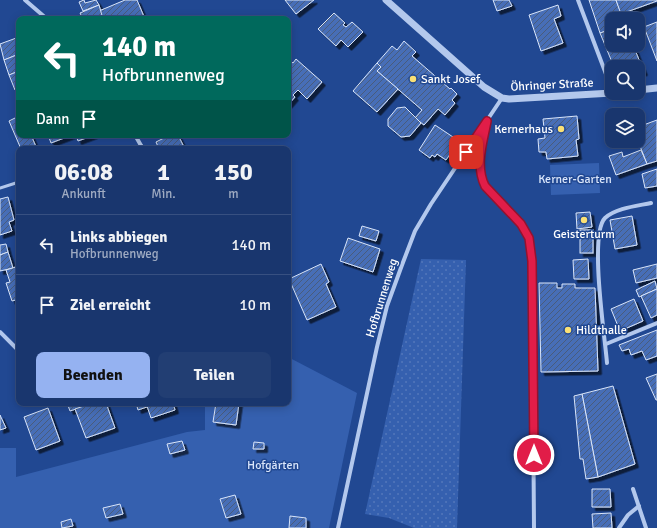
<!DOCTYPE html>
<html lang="de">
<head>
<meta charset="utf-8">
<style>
  body { margin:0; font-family:Signika,sans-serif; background:#223e73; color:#f1f3f6; height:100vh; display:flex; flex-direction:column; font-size:15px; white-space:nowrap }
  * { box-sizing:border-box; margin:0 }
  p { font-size:13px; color:#9fabc2 }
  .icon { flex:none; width:22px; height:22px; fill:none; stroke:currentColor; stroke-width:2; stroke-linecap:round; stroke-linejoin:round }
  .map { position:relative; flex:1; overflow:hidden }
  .sheet { position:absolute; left:16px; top:146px; width:275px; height:260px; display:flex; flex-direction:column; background:#19366e; border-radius:8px; box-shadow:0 2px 10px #0003,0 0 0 1px #375081 }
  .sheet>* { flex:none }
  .hud { position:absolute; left:16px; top:16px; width:275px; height:122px; border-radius:8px; box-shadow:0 2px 10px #0003,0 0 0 1px #375081; background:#00695c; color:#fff; overflow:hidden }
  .fabs { position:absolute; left:605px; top:12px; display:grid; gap:8px }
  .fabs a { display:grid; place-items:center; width:40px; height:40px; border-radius:8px; background:#19366e; box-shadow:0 2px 10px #0003,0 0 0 1px #375081; font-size:20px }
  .pin { position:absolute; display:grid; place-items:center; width:34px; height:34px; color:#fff; margin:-17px; border-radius:8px; box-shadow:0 2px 6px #0006 }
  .me { position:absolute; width:44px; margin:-22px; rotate:0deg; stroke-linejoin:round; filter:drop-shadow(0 0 3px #0008) }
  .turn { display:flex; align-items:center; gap:14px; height:84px; padding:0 20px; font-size:18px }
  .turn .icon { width:52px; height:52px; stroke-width:2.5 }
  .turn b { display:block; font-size:28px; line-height:34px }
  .then { display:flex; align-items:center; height:38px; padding:0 20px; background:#0003; gap:8px; font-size:15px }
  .eta { display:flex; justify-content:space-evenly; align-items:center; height:68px; text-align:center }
  .eta b { font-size:24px; font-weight:700; line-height:28px }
  .primary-button { display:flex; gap:8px; margin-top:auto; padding:8px 20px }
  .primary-button a { flex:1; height:46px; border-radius:8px; background:#95b2f1; color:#111; font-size:16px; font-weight:700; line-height:46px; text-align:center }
  .primary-button a+a { background:#223e73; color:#f1f3f6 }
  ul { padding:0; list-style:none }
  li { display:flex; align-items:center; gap:12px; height:60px; padding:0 20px; border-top:1px solid #375081 }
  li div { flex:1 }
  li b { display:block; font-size:15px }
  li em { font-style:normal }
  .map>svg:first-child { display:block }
  .grass { fill:url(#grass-dots) }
  .garden { fill:#3560af }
  .building { fill:url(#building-hatch); stroke:#d9e5fa; filter:url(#shadow) }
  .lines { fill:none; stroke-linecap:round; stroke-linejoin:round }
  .service { stroke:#b3c8ed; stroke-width:3 }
  .minor { stroke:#b3c8ed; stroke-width:4 }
  .tertiary { stroke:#b3c8ed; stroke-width:7 }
  .route-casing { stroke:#92132f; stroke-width:10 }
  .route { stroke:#e11d48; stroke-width:7 }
  .poi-dot { fill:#fae075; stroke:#214892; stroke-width:1.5 }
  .labels { text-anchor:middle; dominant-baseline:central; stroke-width:3; stroke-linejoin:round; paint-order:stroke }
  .poi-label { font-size:12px; fill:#fff; stroke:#214892; text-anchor:start }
  .street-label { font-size:12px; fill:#fff; stroke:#214892 }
  .park-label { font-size:12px; fill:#d9e5fa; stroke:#214892 }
</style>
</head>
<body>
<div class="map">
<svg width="657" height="528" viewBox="0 0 657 528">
  <defs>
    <pattern id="grass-dots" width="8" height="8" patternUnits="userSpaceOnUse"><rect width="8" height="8" fill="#3560af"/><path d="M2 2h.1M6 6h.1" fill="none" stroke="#5378bb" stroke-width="1.8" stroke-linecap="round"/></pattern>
    <pattern id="building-hatch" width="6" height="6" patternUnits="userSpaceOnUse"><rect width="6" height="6" fill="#466eb7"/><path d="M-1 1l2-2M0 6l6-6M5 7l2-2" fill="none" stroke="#495b7c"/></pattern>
    <filter id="shadow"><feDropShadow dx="3.5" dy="3.5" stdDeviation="0" flood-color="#0009"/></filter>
  </defs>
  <rect width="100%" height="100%" fill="#214892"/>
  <!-- grass -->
  <path class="grass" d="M421 259 466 260 457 528H414L389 518 365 514Z"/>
  <!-- garden -->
  <g class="garden">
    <path d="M599 163 600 193 551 195 550 165Z"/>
    <path d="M288 357 357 393 329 528H0V448H16V477L187 432 205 430V403H288Z"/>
  </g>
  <!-- building -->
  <g class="building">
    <path d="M84 0 85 3 96 0 99 5 83 11 79 2Z"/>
    <path d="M125 0H137L145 19H103L99 11Z"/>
    <path d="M285 0H314L296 14Z"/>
    <path d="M493 0H509L512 6 497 11Z"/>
    <path d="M589 0H616L623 19H612V29L600 33Z"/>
    <path d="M616 0H657V1L621 14Z"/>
    <path d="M99 5 103 19H83L80 13Z"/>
    <path d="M558 5 561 16 554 19 563 43 541 51 529 15Z"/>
    <path d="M334 13 345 23 343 25 346 27 352 22 363 32 348 47 341 40 336 46 318 29Z"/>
    <path d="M657 22V61L644 27Z"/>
    <path d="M612 29V45H633L644 72 638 73V67H614L600 33Z"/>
    <path d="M19 37V54L4 60 0 44Z"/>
    <path d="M404 41 416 52 412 56 450 89 451 88 457 94 452 100 455 103 445 115 438 109 424 125 415 118 422 110 377 71 381 67 377 63 392 46 397 50Z"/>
    <path d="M19 54V71L9 75 4 60Z"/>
    <path d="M288 59 293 63 296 59 322 82 307 99 298 90 293 95 295 97 288 105Z"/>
    <path d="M377 63 381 67 377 71 398 89 377 112 353 91Z"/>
    <path d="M19 71V89L15 90 9 75Z"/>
    <path d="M405 107 421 123 410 136 401 137 388 126V119L397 108Z"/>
    <path d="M19 116V135H31L37 149H21L9 121Z"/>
    <path d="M577 116 579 139 576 140 578 156 547 159 546 152H539L538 139 545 138 543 119Z"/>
    <path d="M657 120V161L647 164 638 141V127Z"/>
    <path d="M435 125 459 141 446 160 437 154 435 157 432 155 430 158 419 150Z"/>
    <path d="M48 135H72L51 143Z"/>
    <path d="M76 135H94L78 141Z"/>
    <path d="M170 135H178L185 149H159L156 142Z"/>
    <path d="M641 150 647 164 616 175 609 156 622 152 623 157Z"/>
    <path d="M657 169V186L645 188 642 174Z"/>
    <path d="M8 197 14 220 9 222 12 231 0 235V199Z"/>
    <path d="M590 212 592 227 577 229 576 213Z"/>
    <path d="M632 216 637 245 615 249 610 220Z"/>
    <path d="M362 226 379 231 376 241 359 236Z"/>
    <rect x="580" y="230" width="13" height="23"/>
    <path d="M348 238 380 249 373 272 340 261Z"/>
    <path d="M6 244 8 252 0 255V245Z"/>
    <path d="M8 252 13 268 0 271V255Z"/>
    <path d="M588 259 589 279H574L573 260Z"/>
    <path d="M321 264 329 282 326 284 336 307 307 320 289 279Z"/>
    <path d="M657 264V278L636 283 633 270Z"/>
    <path d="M19 266V299L12 301 6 283 10 282 6 270Z"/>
    <path d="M655 281 657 289 639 297 636 290Z"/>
    <path d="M539 283H557V288H562V284H575V288H595L598 371 541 372Z"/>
    <path d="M657 289V315L651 318 641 296Z"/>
    <path d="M634 299 643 321 620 331 611 309Z"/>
    <path d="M657 330V356L646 360 642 351 631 355 629 349 622 351 619 345Z"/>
    <path d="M657 374V400H656L646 378Z"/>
    <path d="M613 386 635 464 598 477 582 394Z"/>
    <path d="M582 394 598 477 586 479 583 459H580L574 396Z"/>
    <path d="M67 403H81L82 407 70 411Z"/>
    <path d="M93 403H106L115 428 86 438 75 409Z"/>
    <path d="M136 403H146L147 407 138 410Z"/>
    <path d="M146 403H173L175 410 151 418Z"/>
    <path d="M216 403H239L236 425 213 422Z"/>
    <path d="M48 408 60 441 36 450 24 417Z"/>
    <path d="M0 415 6 428 0 430Z"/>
    <path d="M182 441 185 450 170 454 167 444Z"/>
    <path d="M254 442 264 443V449H253Z"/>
    <path d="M592 489H610L611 507H592Z"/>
    <path d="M235 495 241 514 226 518 220 499Z"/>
    <path d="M120 504 123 514 106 518 103 508Z"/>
    <path d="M611 513 612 528H593L592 514Z"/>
    <path d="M290 516 306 518V528H289Z"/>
    <path d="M71 519 73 526 62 528 61 522Z"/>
  </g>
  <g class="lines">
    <!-- service -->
    <g class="service">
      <path d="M133 149 142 146"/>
      <path d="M0 188 19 182"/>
    </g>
    <!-- minor -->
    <g class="minor">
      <path d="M25 0 47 19"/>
      <path d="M578 0 612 90"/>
      <path d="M487 125C483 145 475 166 485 186L521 224 529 238 532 261 534 528"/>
      <path d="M135 135 143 149"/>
      <path d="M0 332 19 351"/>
      <path d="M606 344 657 323"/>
      <path d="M607 363C605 337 589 234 605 218 616 208 637 206 651 203"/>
      <path d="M633 489 646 528"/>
      <path d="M338 528 377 347 387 306 402 265 415 231 431 204 502 98"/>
      <path d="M619 528 628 515 639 506"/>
    </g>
    <!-- tertiary -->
    <g class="tertiary">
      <path d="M386 0 484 87 502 98 509 99 612 93"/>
      <path d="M638 90 657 88"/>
    </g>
  </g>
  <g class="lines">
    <defs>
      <path id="route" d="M466 152 487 121C483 143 475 165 485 186L521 224 529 238 532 261 534 455"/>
    </defs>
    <!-- route casing -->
    <use href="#route" class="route-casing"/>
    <!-- route -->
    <use href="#route" class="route"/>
  </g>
  <!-- markers -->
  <g class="poi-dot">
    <circle cx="413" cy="79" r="4"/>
    <circle cx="561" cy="129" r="4"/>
    <circle cx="584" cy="220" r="4"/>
    <circle cx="568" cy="330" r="4"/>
  </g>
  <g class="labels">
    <!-- poi labels -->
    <g class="poi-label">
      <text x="421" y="79">Sankt Josef</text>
      <text x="553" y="129" text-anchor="end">Kernerhaus</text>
      <text x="584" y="234" text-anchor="middle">Geisterturm</text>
      <text x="576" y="330">Hildthalle</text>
    </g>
    <!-- street labels -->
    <g class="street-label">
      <text transform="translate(552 85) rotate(-3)">Öhringer Straße</text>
      <text transform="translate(382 298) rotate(-73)">Hofbrunnenweg</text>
    </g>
    <!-- park labels -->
    <g class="park-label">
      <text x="575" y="179">Kerner-Garten</text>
      <text x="273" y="465">Hofgärten</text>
    </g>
  </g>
</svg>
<div class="fabs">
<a><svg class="icon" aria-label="sound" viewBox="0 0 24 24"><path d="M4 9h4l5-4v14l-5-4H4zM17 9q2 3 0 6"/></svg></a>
<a><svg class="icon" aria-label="search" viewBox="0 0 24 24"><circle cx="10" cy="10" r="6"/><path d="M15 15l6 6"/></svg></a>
<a><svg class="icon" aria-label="layers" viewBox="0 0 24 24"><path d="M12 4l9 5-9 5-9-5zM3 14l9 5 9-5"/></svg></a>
</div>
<div class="pin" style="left:466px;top:152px;background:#d93025"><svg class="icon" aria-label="arrive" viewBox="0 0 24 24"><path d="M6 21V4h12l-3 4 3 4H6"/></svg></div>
<svg class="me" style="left:534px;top:455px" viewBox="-20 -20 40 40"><circle r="17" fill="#e11d48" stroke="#fff" stroke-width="3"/><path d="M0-11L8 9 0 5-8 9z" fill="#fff"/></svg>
<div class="hud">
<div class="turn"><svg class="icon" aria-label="left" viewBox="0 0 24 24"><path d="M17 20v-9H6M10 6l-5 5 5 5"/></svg><div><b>140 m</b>Hofbrunnenweg</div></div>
<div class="then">Dann<svg class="icon" aria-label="arrive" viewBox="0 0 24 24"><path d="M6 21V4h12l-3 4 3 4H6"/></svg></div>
</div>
<section class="sheet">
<div class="eta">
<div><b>06:08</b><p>Ankunft</p></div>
<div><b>1</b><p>Min.</p></div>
<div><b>150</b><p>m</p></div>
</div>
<ul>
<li><svg class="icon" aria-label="left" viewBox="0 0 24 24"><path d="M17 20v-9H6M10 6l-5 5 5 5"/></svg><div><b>Links abbiegen</b><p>Hofbrunnenweg</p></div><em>140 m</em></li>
<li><svg class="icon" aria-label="arrive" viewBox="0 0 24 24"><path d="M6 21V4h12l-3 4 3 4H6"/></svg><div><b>Ziel erreicht</b></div><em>10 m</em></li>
</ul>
<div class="primary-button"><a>Beenden</a><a>Teilen</a></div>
</section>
</div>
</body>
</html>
